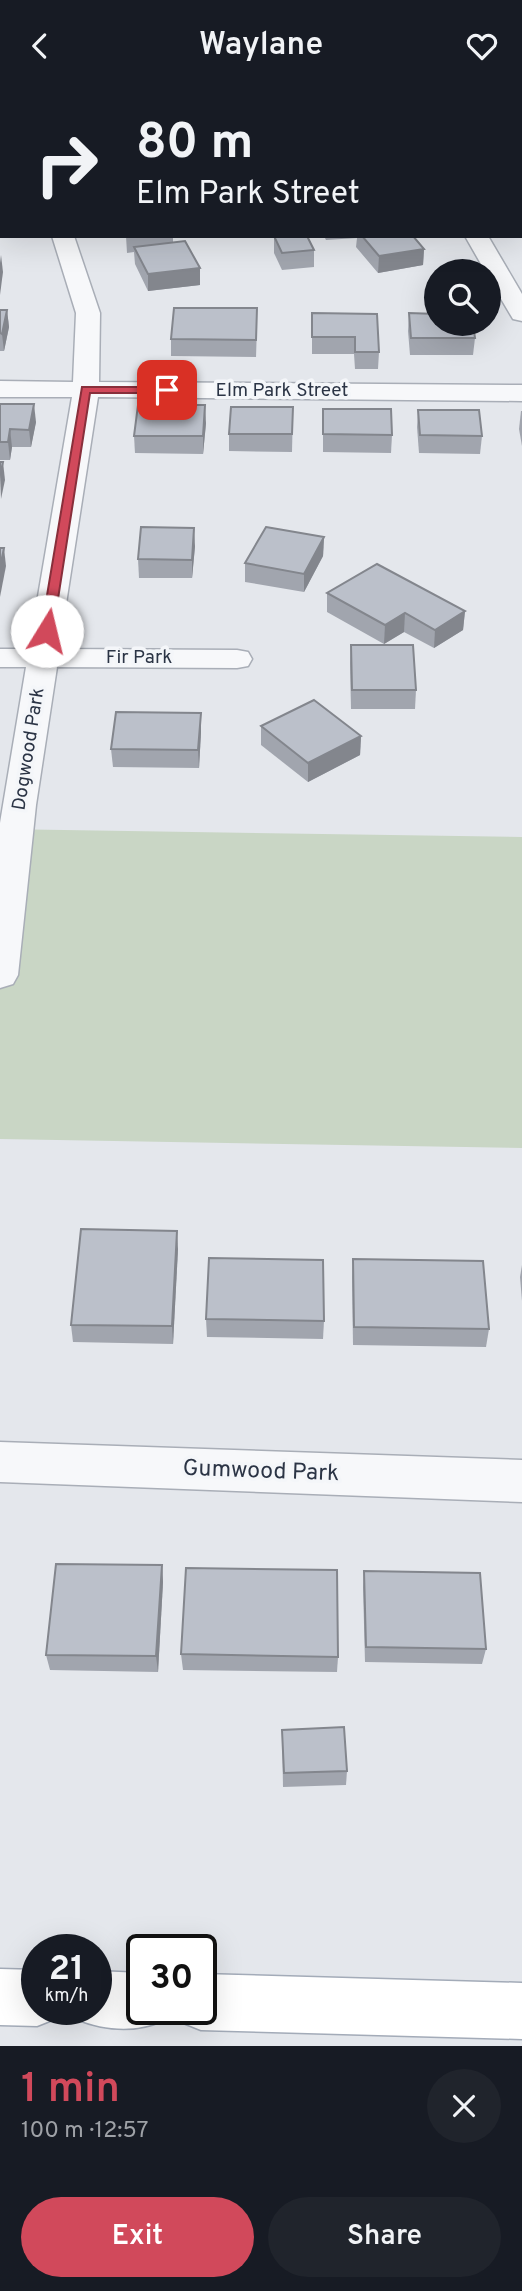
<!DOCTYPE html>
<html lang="en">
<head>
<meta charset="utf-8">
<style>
  body { margin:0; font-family:Overpass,sans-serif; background:#20242c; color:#f1f3f6; height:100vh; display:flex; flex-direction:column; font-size:26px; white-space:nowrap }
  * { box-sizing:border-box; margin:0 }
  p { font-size:23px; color:#9ea1a6 }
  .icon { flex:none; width:38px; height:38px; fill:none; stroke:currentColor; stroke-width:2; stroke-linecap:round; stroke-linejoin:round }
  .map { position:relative; height:1955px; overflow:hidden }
  .panel { display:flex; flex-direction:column; background:#171b24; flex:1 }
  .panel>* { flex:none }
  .top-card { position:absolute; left:0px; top:0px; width:523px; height:147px; box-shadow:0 7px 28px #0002; background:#171b24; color:#f1f3f6; overflow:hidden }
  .controls { position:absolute; left:424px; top:168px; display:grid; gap:14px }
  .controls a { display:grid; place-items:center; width:77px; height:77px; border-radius:50%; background:#171b24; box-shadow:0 7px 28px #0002; font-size:35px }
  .speed { position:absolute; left:21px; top:1843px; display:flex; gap:14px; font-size:35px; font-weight:700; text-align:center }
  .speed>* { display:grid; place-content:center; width:91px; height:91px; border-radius:50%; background:#171b24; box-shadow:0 7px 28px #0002; line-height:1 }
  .speed small { font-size:18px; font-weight:400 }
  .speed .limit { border:4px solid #111; border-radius:10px; background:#fff; color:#111 }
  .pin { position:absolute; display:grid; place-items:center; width:60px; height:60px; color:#fff; margin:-30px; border-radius:14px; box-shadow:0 4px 10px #0006 }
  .me { position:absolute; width:77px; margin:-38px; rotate:9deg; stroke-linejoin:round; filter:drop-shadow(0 0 5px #0008) }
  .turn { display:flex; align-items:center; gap:24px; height:147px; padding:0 21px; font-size:32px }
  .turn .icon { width:91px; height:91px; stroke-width:2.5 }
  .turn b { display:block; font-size:49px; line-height:60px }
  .round { display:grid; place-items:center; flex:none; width:74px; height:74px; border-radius:37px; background:#20242c }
  .summary { display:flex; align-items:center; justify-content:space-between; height:119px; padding:0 21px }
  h1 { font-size:42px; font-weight:600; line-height:52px; color:#d1495b }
  .primary-button { display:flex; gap:14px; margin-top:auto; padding:14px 21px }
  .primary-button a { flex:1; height:80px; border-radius:42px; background:#d1495b; color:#fff; font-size:28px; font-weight:600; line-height:80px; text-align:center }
  .primary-button a+a { background:#20242c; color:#f1f3f6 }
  header { display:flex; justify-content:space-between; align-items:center; height:91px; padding:0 21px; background:#171b24; font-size:32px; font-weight:600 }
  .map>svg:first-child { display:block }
  .green { fill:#c9d6c5 }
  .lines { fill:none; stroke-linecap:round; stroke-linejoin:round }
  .minor-casing { stroke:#a9aeb7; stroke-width:3 }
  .major-casing { stroke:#a3abb8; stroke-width:3 }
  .minor { fill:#f7f8fa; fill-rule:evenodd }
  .major { fill:#fff; fill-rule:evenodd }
  .wall { fill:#a1a5ae }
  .shaded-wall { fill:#83868d }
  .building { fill:#bbc0ca; stroke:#83868d; stroke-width:2 }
  .route { fill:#d1495b; stroke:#882f3b; stroke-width:2 }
  .labels { text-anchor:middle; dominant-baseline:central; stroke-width:7; stroke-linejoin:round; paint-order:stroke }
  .far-street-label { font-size:19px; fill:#2b3445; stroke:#f4f6f9 }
  .street-label { font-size:23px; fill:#2b3445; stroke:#f4f6f9 }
</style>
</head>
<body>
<header><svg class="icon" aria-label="back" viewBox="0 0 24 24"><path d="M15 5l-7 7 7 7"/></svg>Waylane<svg class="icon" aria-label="heart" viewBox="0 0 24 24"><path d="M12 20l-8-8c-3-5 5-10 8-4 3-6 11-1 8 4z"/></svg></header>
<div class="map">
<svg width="522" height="1955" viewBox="0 0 522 1955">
  <rect width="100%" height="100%" fill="#e4e7ec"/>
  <!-- green -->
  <path class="green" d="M0 738 522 746V1057L0 1048Z"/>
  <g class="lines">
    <defs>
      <g id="minor">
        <path d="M381 0H401L402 2H382Z"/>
        <rect x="0" y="103" width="2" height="14"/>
        <path d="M52 145H74L100 222 99 291 522 294V310L98 306 59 558 237 559 248 561 252 568 248 575 237 577 57 576 36 714 18 884 13 893 0 897V732L26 576H0V558H29L72 306H0V290L73 291 76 222Z"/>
        <path d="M465 145H488L522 203V230L513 228 510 223 488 186V180H485Z"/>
        <path d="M0 1351 522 1369V1411L0 1391Z"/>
      </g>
      <g id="major">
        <path d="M0 1878 37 1879V1918H60L57 1927 37 1935 0 1934Z"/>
        <path d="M96 1880 142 1882V1918H167L162 1930C134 1942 104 1939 76 1928L72 1918H96Z"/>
        <path d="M201 1883 522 1892V1948L201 1939 181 1931 176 1918H201Z"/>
      </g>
    </defs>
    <!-- minor casing -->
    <use href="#minor" class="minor-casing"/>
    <!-- major casing -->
    <use href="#major" class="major-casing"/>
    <!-- minor -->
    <use href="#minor" class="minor"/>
    <!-- major -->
    <use href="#major" class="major"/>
  </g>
  <!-- wall -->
  <g class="wall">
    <path d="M36 0H83L82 2H54L53 0Z"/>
    <path d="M105 0H151V1Z"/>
    <rect x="197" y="0" width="25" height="2"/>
    <rect x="277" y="0" width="51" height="2"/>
    <path d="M126 145H173V151L200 177V194L148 200 135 173 134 161 127 162Z"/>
    <path d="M274 145 314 159V176L282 179 274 162Z"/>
    <path d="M324 145H413L424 158 423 174 378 182 356 156 357 147 326 149Z"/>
    <path d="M0 219H7L9 236 4 260H0Z"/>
    <path d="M312 222 379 261 378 278H355L354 263H312Z"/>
    <path d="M409 222 475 247 473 264H410L408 240Z"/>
    <path d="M257 234 256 266 171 265V248Z"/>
    <path d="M0 313 36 331 31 356H12L10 369H0Z"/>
    <path d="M293 316 292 361 229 360V343Z"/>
    <path d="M323 318 392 344 391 362 323 361Z"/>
    <path d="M418 319 482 345 480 363 419 362 417 336Z"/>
    <path d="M521 320H522V355L519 338Z"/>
    <path d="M206 332 203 363 135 362 134 345Z"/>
    <path d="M324 446 323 465 304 501 245 491V472Z"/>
    <path d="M195 455 192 487H139L138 468Z"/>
    <path d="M327 502 465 520 463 539 434 557 404 541 384 553 327 521Z"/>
    <path d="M351 554 416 599 415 618H351L350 572Z"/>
    <path d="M261 635 361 645 360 664 308 691 261 654Z"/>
    <path d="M201 641 199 677 113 676 111 658Z"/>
    <path d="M178 1158 173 1253 73 1251 71 1234Z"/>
    <path d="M353 1168 489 1238 486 1256 353 1254 352 1186Z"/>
    <path d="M522 1174V1210L520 1186Z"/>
    <path d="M206 1228 324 1230 323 1248 207 1246Z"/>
    <path d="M162 1474 163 1491 158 1581 50 1579 46 1564Z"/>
    <path d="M364 1480 486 1558 482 1573 365 1571 363 1496Z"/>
    <path d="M181 1563 338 1566 337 1581 183 1579Z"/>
    <path d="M282 1639 347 1680 346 1694 283 1696Z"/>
  </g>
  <!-- shaded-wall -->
  <g class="shaded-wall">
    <path d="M424 158 423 174 378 182 379 165Z"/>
    <path d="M1 164 3 181 0 204V172Z"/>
    <path d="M200 177V194L148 200V183Z"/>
    <path d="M7 219 9 236 4 260 2 243Z"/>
    <path d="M34 313 36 331 31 356 29 339Z"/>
    <path d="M205 314 206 332 203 363V345Z"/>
    <path d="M10 338 12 356 10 369 8 351Z"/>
    <path d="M3 371 5 389 1 408 0 384Z"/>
    <path d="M194 437 195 455 192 487V469Z"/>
    <path d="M324 446 323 465 304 501V483Z"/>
    <path d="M4 457 6 475 0 506V476Z"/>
    <path d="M465 520 463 539 434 557 435 539Z"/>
    <path d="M405 522 404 541 384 553 385 534Z"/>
    <path d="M201 622V641L199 677 198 659Z"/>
    <path d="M361 645 360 664 308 691V672Z"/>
    <path d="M177 1140 178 1158 173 1253 172 1235Z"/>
    <path d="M162 1474 163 1491 158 1581 156 1565Z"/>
  </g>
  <!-- building -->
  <g class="building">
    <path d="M451 0H493L494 2H453Z"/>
    <path d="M274 145H307L314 159 282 162Z"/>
    <path d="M362 145H413L424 158 379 165Z"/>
    <path d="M185 150 200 177 148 183 134 156Z"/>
    <path d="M174 217H257L256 249 171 248Z"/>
    <path d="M0 219H7L2 243 0 242Z"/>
    <path d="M312 222 377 223 379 261H355V246H312Z"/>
    <path d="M409 222 436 223V233H473L475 247H411Z"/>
    <path d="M0 313H34L29 339 10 338 8 351H0Z"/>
    <path d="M138 314H205L203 345H134Z"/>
    <path d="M231 316H293L292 343H229Z"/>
    <path d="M323 318H391L392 344 323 343Z"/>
    <path d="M418 319H479L482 345 420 344Z"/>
    <path d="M0 371H3L0 384Z"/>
    <path d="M141 436 194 437 192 469 138 468Z"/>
    <path d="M266 436 324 446 304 483 245 472Z"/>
    <path d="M0 457H4L0 476Z"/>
    <path d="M377 473 465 520 435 539 405 522 385 534 327 502Z"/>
    <path d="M351 554H413L416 599H352Z"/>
    <path d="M314 609 361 645 308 672 261 635Z"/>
    <path d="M116 621 201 622 198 659 111 658Z"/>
    <path d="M81 1138 177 1140 172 1235 71 1234Z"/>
    <path d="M209 1167 323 1169 324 1230 206 1228Z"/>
    <path d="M353 1168 483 1170 489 1238 354 1236Z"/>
    <path d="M56 1473 162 1474 156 1565 46 1564Z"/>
    <path d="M186 1477 337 1479 338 1566 181 1563Z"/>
    <path d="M364 1480 480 1482 486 1558 366 1556Z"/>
    <path d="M344 1636 347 1680 284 1682 282 1639Z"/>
  </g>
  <!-- route -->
  <path class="route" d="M82 296H167L173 299 167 302H90L53 540 47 544 41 540Z"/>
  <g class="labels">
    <!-- far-street labels -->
    <g class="far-street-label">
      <text x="282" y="300">Elm Park Street</text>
      <text x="139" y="567">Fir Park</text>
      <text transform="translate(29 658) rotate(-81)">Dogwood Park</text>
    </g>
    <!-- street labels -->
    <g class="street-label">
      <text transform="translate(261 1381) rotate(2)">Gumwood Park</text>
    </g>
  </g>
</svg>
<div class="controls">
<a><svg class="icon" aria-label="search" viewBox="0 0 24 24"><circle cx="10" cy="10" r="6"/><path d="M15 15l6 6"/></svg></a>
</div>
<div class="speed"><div>21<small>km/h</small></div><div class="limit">30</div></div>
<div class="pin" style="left:167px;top:299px;background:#d93025"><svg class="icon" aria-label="arrive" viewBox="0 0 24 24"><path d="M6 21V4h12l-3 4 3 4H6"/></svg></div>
<svg class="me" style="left:47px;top:540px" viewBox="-20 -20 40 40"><circle r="19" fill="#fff"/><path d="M0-13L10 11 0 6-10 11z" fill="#d1495b"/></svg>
<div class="top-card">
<div class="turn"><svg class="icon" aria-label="right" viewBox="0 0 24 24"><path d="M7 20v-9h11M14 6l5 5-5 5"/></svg><div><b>80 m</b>Elm Park Street</div></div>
</div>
</div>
<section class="panel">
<div class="summary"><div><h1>1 min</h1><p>100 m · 12:57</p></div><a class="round"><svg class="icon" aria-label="close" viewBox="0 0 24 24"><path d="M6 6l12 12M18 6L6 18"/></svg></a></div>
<div class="primary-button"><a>Exit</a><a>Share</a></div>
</section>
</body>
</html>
